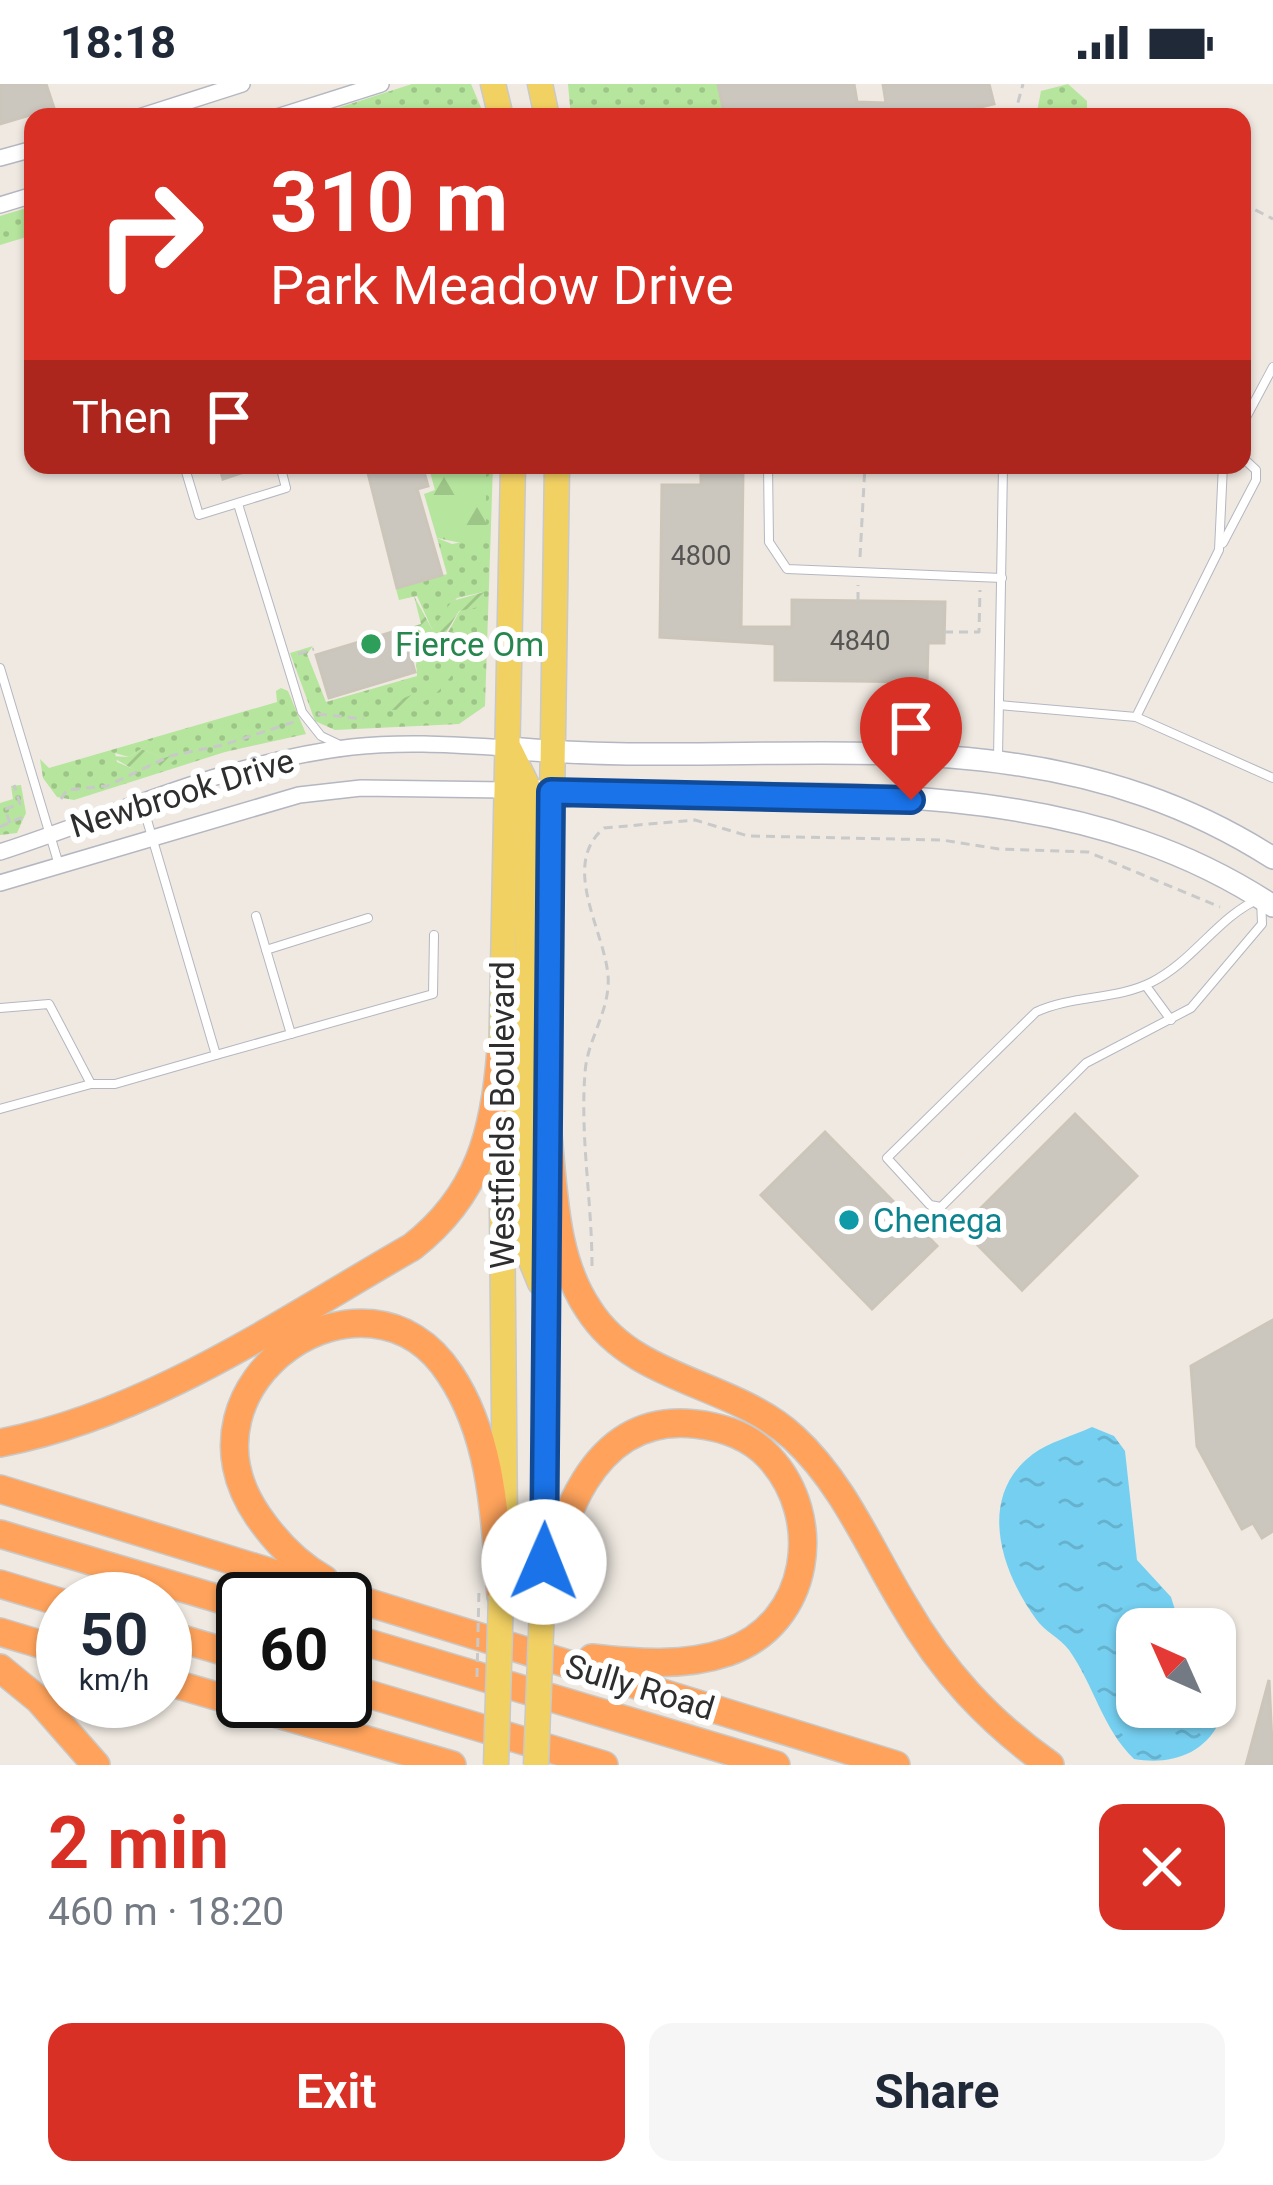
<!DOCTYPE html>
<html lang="en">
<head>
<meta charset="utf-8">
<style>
  body { margin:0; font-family:Roboto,sans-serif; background:#f6f6f7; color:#1f2937; height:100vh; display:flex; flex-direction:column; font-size:45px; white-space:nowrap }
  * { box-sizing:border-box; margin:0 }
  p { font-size:39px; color:#747a83 }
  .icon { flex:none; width:66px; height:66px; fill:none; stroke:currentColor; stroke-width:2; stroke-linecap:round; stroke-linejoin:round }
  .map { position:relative; height:1681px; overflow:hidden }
  .sheet { display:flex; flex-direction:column; background:#fff; flex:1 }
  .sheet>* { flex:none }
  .banner { position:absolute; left:24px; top:24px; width:1227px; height:366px; border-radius:24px; box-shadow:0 3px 9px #0004; background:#d93025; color:#fff; overflow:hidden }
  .needle { width:78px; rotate:315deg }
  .tools { position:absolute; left:1116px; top:1524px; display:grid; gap:24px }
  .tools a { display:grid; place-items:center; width:120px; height:120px; border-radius:24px; background:#fff; box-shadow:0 3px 9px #0004; font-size:60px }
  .speed { position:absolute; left:36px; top:1488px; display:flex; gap:24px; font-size:60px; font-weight:700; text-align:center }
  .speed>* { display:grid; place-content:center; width:156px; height:156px; border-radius:50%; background:#fff; box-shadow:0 3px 9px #0004; line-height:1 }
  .speed small { font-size:30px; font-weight:400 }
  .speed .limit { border:6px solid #111; border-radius:18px; background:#fff; color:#111 }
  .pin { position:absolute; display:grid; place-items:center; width:102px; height:102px; color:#fff; margin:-123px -51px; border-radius:50% 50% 50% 0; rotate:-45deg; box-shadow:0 0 12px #0007 }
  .pin .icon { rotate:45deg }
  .me { position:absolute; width:132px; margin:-66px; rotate:1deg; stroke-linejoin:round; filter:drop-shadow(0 0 9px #0008) }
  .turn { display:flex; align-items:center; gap:42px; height:252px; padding:0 48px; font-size:54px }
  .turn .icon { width:156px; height:156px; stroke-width:2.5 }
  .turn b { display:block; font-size:84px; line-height:102px }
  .then { display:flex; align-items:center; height:114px; padding:0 48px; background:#0003; gap:24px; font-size:45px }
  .round { display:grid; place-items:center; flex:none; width:126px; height:126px; border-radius:24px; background:#f6f6f7 }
  .summary { display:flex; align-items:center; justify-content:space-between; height:204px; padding:0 48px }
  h1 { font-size:72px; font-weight:700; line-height:90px; color:#d93025 }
  .primary-button { display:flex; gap:24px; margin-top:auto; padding:24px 48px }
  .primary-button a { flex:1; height:138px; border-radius:24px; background:#d93025; color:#fff; font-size:48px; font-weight:700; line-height:138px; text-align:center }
  .primary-button a+a { background:#f6f6f7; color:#1f2937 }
  .status { display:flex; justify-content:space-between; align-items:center; height:84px; padding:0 60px; background:#fff; direction:ltr }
  .status svg { height:33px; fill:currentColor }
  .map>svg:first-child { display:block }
  .grass { fill:url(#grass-dots); fill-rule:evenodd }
  .forest { fill:url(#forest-firs) }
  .garden { fill:url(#garden-furrows) }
  .water { fill:url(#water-ripples) }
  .building { fill:#cbc7bf; stroke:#cbc5ba; stroke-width:3 }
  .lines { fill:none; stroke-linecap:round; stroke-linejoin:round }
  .lane-casing { stroke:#b4b7c1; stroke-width:10 }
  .street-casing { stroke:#b4b7c1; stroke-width:18 }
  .secondary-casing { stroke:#b4b7c1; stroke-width:24 }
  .primary-casing { stroke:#c9c9c9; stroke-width:27 }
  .highway-casing { stroke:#c9c9c9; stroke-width:30 }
  .path { stroke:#c9c9c9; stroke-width:3; stroke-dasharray:9 6; stroke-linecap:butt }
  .lane { stroke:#fff; stroke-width:8 }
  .street { stroke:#fff; stroke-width:15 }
  .secondary { stroke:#fff; stroke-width:21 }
  .primary { stroke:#f2d163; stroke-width:24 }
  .highway { stroke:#ffa35c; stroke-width:27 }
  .primary-bridge-casing { stroke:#c9c9c9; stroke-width:27; stroke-linecap:butt }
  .path-bridge { stroke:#c9c9c9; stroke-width:3; stroke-dasharray:9 6; stroke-linecap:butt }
  .primary-bridge { stroke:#f2d163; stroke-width:24 }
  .route-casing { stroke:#114b97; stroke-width:30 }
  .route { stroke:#1a73e8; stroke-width:21 }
  .leisure-dot { fill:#2e9e5b; stroke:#fff; stroke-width:4.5 }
  .culture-dot { fill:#0f9aa8; stroke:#fff; stroke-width:4.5 }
  .labels { text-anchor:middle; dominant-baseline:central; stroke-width:12; stroke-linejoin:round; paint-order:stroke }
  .number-label { font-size:27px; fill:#555452 }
  .leisure-label { font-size:33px; fill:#27864d; stroke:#fff; text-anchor:start }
  .street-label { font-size:33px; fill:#2e2e2e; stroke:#fff }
  .culture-label { font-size:33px; fill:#0d838f; stroke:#fff; text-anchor:start }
</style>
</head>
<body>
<div class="status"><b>18:18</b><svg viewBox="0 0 49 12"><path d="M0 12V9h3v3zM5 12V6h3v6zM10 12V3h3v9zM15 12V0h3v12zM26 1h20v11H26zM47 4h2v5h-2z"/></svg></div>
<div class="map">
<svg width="1273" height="1681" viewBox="0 0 1273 1681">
  <defs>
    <pattern id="grass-dots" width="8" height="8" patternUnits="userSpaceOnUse" patternTransform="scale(3)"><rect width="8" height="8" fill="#b6e59e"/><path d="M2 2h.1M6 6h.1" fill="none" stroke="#9dc588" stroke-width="1.8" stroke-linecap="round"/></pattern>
    <pattern id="forest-firs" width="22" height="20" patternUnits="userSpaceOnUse" patternTransform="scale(3)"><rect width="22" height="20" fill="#b6e59e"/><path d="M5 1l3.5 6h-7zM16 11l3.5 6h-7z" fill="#9dc588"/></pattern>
    <pattern id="garden-furrows" width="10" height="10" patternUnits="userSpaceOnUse" patternTransform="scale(3)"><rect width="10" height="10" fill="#b6e59e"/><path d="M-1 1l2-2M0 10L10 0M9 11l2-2" fill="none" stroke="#9dc588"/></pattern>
    <pattern id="water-ripples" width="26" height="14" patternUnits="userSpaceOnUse" patternTransform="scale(3)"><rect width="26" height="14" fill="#75cff0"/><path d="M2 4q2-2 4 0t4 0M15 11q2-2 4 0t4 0" fill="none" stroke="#66b2ce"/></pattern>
  </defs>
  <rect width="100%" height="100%" fill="#efe9e1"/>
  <!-- grass -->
  <g class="grass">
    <path d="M412 0H471L485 33H439L400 25 401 33H310Z"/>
    <path d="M568 0H718L725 33H571Z"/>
    <path d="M1068 0 1087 17V33H1036L1041 7Z"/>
    <path d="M33 122V151L0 161V132Z"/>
    <path d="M486 381H493L485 622 459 640 335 646 315 637 290 569 313 562 307 570 326 618 417 592 416 572 422 569 417 553 430 559 445 554 459 528 483 508 457 514 432 545 417 512 399 516 396 505 447 490 437 454 452 460 485 454Z"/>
    <path d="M281 604 288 607 306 650 225 668 74 716 57 713 43 694 40 675 49 684 277 618 276 607ZM141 665 163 674 138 687 117 678 115 669 129 673Z"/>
    <path d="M21 701 26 729 17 749 0 751V719L13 715 11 702Z"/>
  </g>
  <!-- forest -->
  <path class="forest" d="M428 381H486V454L471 461 437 454 424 410 435 406Z"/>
  <!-- garden -->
  <g class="garden">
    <path d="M484 508V522L459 527 441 557 417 553 414 542 421 540 414 512 432 545 452 517Z"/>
    <path d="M462 551 468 563C452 595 431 628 387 626V621L433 602Z"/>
    <path d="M141 665 164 674 177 670 176 675 163 685 156 678 138 688 110 672 129 673Z"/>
  </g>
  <!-- water -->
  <path class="water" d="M1092 1343 1114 1352 1125 1367 1137 1476 1171 1513 1181 1545H1137V1623H1214L1219 1639C1202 1672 1168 1681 1134 1675 1102 1644 1094 1601 1069 1566 1060 1554 1044 1547 1036 1535 1001 1487 976 1413 1033 1370 1049 1358 1073 1352 1092 1343Z"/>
  <!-- building -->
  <g class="building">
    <path d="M0 0H46L54 24 0 40Z"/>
    <path d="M718 0H854L857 18 886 19 883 0H989L994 20 938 33H725Z"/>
    <path d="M219 381H259V383L223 395Z"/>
    <path d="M366 381H422L428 402 417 405 442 491 397 504Z"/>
    <path d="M701 385 743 386 741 543H792V516L945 518 944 559H928L927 598 775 596V560L660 553 662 401H701Z"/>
    <path d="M402 545 415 588 329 614 316 571Z"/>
    <path d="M1075 1030 1137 1092 1022 1206 961 1144Z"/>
    <path d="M825 1048 937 1162 872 1225 761 1111Z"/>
    <path d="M1273 1236V1447L1262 1454 1253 1439 1242 1445 1197 1362 1191 1282Z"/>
    <path d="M1269 1596 1273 1681H1246Z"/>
  </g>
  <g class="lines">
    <defs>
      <g id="lane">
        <path d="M1242 341 1273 283"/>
        <path d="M184 381 199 431 286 404 280 381"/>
        <path d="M768 381 769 458 787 485 1002 494"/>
        <path d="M238 420 302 628 321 652 340 661"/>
        <path d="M1223 459 1256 396V386L1242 373"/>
        <path d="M0 584 59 781"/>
        <path d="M999 621 1136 633 1219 466 1223 381"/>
        <path d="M1136 633 1273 694"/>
        <path d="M998 674 1003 382"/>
        <path d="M142 719 216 971 433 910 434 851"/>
        <path d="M1261 814 1262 840 1191 924 1086 979 941 1123 930 1121 887 1074 1036 928C1072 911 1117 916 1152 898 1195 876 1218 832 1261 814Z"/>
        <path d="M256 832 291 950"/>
        <path d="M266 866 368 834"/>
        <path d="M1146 902 1171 936"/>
        <path d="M0 924 49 920 91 1000H115L216 971"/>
        <path d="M0 1025 91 1000"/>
      </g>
      <g id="street">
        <path d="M139 33 242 0"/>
        <path d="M277 33 381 0"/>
        <path d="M0 74 33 65"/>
        <path d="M0 121 33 111"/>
        <path d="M0 768C117 730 229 677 352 663 405 657 457 661 509 664"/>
        <path d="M0 799 299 711 361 704 505 706"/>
      </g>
      <g id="secondary">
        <path d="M509 664C778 689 1030 619 1273 774"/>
        <path d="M539 707C788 719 1054 677 1273 822"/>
      </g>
      <g id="primary">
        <path d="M493 0 501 33"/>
        <path d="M540 0 547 33"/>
        <path d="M510 666 530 707 523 1157 540 1199"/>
        <path d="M501 984 513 381"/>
        <path d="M501 1019 505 1440"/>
        <path d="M547 1057 557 381"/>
        <path d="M544 1483 546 1116"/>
      </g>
      <g id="highway">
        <path d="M547 1042C554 1104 553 1173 589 1226 635 1298 734 1298 794 1354 843 1399 870 1465 904 1521 942 1587 988 1637 1050 1681"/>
        <path d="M0 1359C150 1330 281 1238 412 1163 479 1111 495 1047 501 965"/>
        <path d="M0 1405 896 1681"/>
        <path d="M0 1450 243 1522"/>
        <path d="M324 1495C297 1480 276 1458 258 1432 166 1298 368 1163 450 1290 493 1354 495 1437 501 1512"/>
        <path d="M0 1500 63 1519"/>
        <path d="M542 1522C558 1442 590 1328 695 1340 722 1343 750 1352 769 1373 825 1433 811 1539 728 1568 685 1583 636 1579 592 1574"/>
        <path d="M0 1548 63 1567"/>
        <path d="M165 1550 243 1573"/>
        <path d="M345 1552 776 1681"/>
        <path d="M0 1584 39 1616 96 1681"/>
        <path d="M165 1597 452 1681"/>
        <path d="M345 1603 604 1681"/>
      </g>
    </defs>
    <!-- lane casing -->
    <use href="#lane" class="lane-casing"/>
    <!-- street casing -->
    <use href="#street" class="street-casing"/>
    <!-- secondary casing -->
    <use href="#secondary" class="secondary-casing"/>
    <!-- primary casing -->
    <use href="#primary" class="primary-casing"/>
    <!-- highway casing -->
    <use href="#highway" class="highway-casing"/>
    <!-- path -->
    <g class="path">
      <path d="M1014 33 1023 0"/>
      <path d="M1027 33 1062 26 1075 33"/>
      <path d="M1242 119 1273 135"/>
      <path d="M860 473 865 381"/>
      <path d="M858 517V501"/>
      <path d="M944 548H979L980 506"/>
      <path d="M298 570 314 565"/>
      <path d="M318 630 364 635"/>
      <path d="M61 715 67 706 107 702 170 672 223 661 294 638"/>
      <path d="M10 739 5 725 20 720 14 701"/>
      <path d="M0 743 25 732"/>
      <path d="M592 1182C592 1117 580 1054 585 989 587 955 611 926 608 891 604 846 560 781 604 744L695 736 748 752 942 756 999 765 1088 768 1220 823"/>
    </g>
    <!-- lane -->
    <use href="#lane" class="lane"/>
    <!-- street -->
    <use href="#street" class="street"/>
    <!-- secondary -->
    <use href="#secondary" class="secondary"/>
    <!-- primary -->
    <use href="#primary" class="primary"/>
    <!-- highway -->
    <use href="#highway" class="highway"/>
    <defs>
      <g id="primary-bridge">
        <path d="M496 1681 501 1512"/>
        <path d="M536 1681 542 1522"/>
      </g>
    </defs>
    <!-- primary-bridge casing -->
    <use href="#primary-bridge" class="primary-bridge-casing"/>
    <!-- path-bridge -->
    <path class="path-bridge" d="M477 1593 479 1505"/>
    <!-- primary-bridge -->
    <use href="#primary-bridge" class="primary-bridge"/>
  </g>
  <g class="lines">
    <defs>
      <path id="route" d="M544 1478 551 708 911 716"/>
    </defs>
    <!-- route casing -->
    <use href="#route" class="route-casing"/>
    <!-- route -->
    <use href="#route" class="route"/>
  </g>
  <!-- markers -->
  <circle class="leisure-dot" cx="371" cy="560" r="12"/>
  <circle class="culture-dot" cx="849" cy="1136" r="12"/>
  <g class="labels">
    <!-- number labels -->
    <g class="number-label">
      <text x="701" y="472">4800</text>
      <text x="860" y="557">4840</text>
    </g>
    <!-- leisure labels -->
    <g class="leisure-label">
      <text x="395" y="560">Fierce Om</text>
    </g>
    <!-- street labels -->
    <g class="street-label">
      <text transform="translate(182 709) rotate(-17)">Newbrook Drive</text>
      <text transform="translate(502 1031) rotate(-90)">Westfields Boulevard</text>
      <text transform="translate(640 1603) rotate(17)">Sully Road</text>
    </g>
    <!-- culture labels -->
    <g class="culture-label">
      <text x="873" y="1136">Chenega</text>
    </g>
  </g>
</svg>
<div class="tools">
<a><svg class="needle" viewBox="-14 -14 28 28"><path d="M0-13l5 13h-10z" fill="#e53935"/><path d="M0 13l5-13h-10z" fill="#747a83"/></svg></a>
</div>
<div class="speed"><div>50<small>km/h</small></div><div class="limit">60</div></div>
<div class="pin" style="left:911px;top:716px;background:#d93025"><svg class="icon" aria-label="arrive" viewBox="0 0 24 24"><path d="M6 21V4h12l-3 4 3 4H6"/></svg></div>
<svg class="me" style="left:544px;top:1478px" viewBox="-20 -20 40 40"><circle r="19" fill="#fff"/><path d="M0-13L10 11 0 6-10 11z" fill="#1a73e8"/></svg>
<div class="banner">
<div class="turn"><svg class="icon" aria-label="right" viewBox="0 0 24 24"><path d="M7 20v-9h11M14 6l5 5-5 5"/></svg><div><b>310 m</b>Park Meadow Drive</div></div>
<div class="then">Then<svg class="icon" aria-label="arrive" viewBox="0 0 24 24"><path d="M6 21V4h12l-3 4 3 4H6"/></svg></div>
</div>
</div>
<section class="sheet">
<div class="summary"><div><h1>2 min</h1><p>460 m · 18:20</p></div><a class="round" style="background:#d93025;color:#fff"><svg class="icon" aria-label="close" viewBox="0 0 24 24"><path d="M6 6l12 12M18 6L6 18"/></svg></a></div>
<div class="primary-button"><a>Exit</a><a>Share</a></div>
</section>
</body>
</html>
